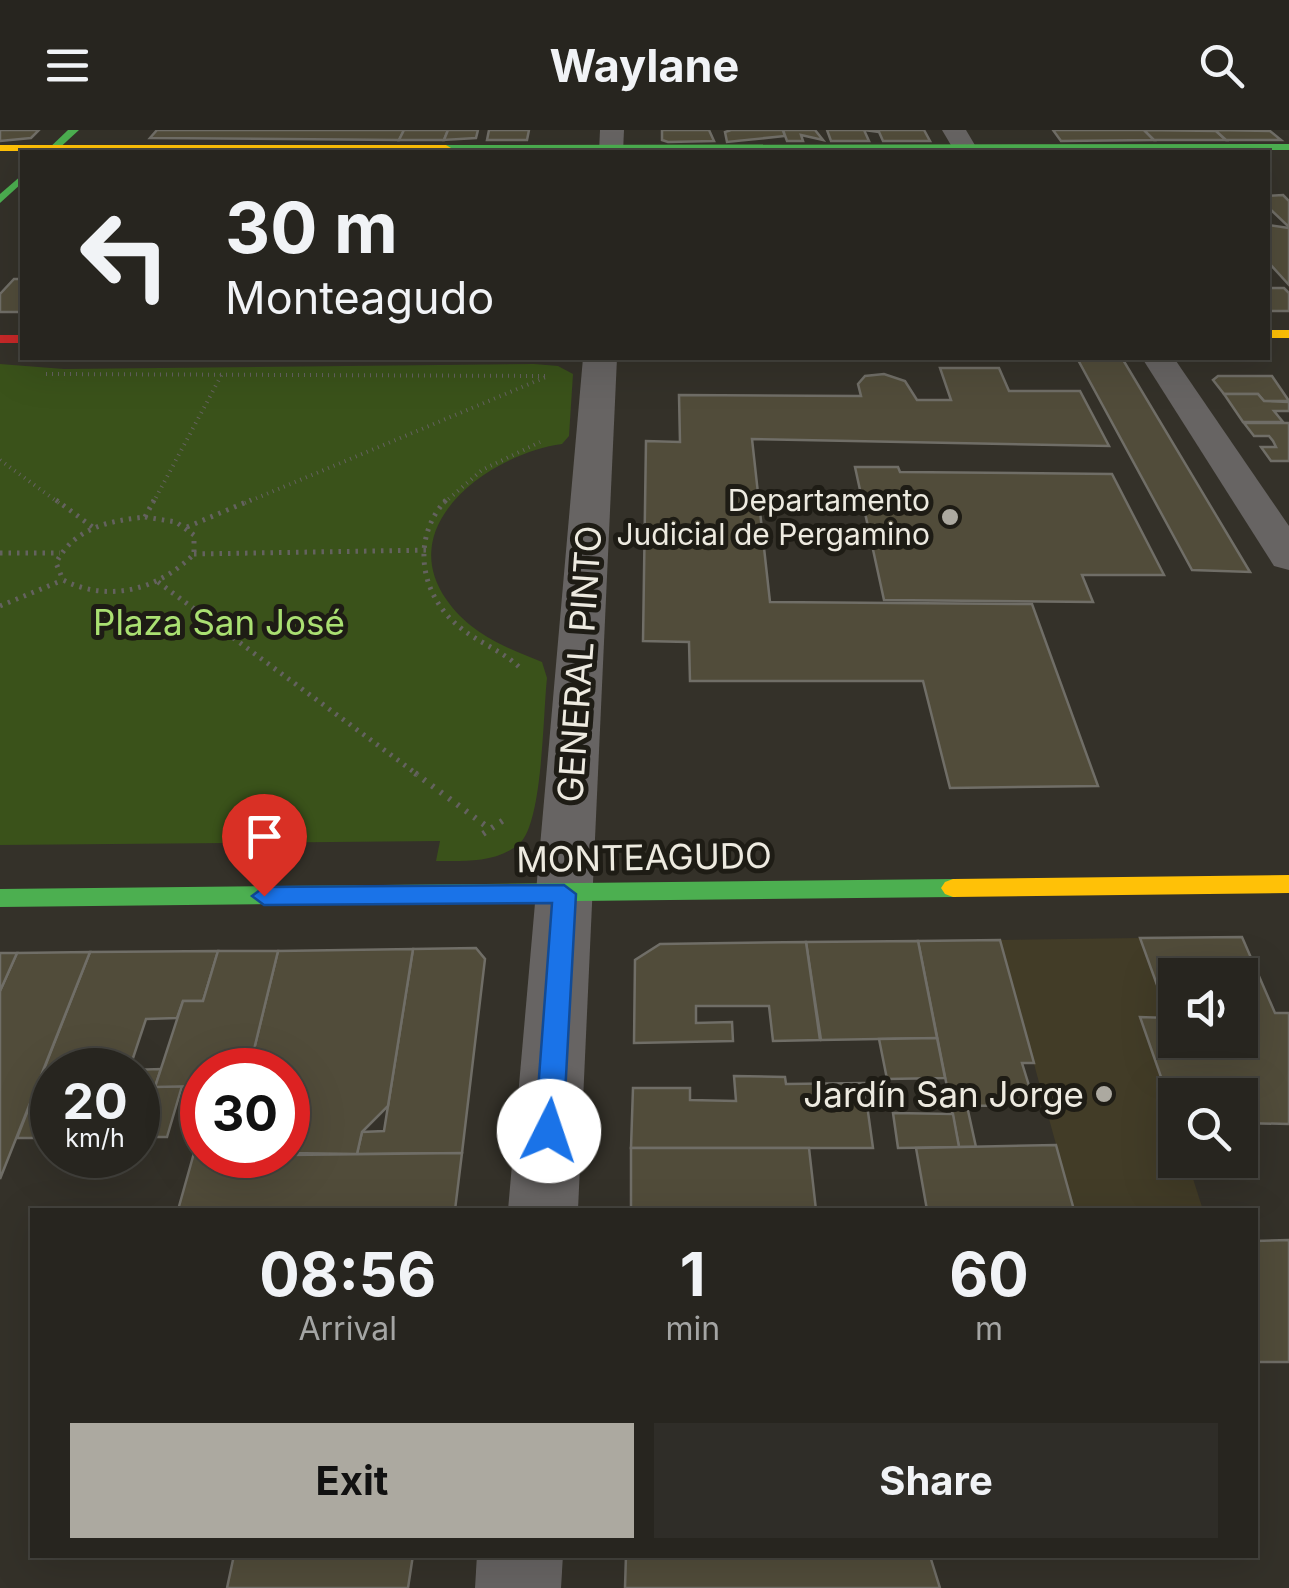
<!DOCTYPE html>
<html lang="en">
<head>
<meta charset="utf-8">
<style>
  body { margin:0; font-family:Inter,sans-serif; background:#2f2d28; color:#f1f3f6; height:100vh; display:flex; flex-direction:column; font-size:38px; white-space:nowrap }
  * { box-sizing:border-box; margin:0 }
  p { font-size:32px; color:#a4a5a4 }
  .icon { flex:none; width:55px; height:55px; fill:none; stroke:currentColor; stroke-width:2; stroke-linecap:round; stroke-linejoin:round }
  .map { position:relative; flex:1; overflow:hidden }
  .sheet { position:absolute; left:30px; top:1078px; width:1228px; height:350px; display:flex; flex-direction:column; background:#27251f; border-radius:0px; box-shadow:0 10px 40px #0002,0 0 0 2px #43423d }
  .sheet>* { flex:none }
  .top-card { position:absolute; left:20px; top:20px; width:1250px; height:210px; border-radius:0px; box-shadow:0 10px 40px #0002,0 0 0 2px #43423d; background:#27251f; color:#f1f3f6; overflow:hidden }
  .fabs { position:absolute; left:1158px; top:828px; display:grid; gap:20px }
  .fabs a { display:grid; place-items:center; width:100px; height:100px; border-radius:0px; background:#27251f; box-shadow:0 10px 40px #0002,0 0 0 2px #43423d; font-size:50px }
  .speed { position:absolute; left:30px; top:918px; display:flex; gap:20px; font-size:50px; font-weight:700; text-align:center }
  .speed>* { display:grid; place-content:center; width:130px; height:130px; border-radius:50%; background:#27251f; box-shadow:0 10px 40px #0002,0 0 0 2px #43423d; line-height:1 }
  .speed small { font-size:25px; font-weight:400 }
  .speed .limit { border:15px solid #d22; background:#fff; color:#111 }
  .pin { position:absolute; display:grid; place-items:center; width:85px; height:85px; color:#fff; margin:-102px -42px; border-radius:50% 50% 50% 0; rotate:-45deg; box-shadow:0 0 10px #0007 }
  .pin .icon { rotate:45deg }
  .me { position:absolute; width:110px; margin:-55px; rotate:4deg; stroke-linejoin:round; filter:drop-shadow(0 0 8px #0008) }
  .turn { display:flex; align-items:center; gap:35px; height:210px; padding:0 40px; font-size:45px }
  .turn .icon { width:130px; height:130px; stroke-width:2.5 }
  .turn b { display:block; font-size:70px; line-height:85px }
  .eta { display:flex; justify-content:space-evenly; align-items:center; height:170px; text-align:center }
  .eta b { font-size:60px; font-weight:700; line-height:70px }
  .action { display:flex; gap:20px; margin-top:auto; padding:20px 40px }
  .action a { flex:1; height:115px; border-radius:0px; background:#aca9a0; color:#111; font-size:40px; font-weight:700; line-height:115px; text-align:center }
  .action a+a { background:#2f2d28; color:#f1f3f6 }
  header { display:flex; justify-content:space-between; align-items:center; height:130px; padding:0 40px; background:#27251f; font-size:45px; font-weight:700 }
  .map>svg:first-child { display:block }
  .built { fill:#423c27 }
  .green { fill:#3a521a }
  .building { fill:#514c3a; stroke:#706e67; stroke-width:2.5; fill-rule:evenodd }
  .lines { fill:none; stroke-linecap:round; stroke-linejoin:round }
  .path-far2 { stroke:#64625f; stroke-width:4; stroke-dasharray:1 5; stroke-linecap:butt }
  .path-far1 { stroke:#64625f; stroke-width:5; stroke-dasharray:2.5 6; stroke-linecap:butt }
  .path { stroke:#64625f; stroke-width:6; stroke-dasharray:2.5 8; stroke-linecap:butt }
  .street { fill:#676463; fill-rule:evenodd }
  .fast { fill:#4caf50; fill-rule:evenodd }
  .slow { fill:#ffc107; fill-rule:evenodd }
  .jam { fill:#c62828; fill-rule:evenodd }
  .route { fill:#1a73e8; stroke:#114b97; stroke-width:2.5 }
  .poi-dot { fill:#aca9a0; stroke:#1e1c15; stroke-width:4 }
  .labels { text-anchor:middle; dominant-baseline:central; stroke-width:10; stroke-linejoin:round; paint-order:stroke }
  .far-poi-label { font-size:30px; fill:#edeae0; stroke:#1e1c15; text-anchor:end }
  .park-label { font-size:35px; fill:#aae072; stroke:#1e1c15 }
  .street-label { font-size:35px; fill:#edeae0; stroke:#1e1c15 }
  .poi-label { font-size:35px; fill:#edeae0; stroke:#1e1c15; text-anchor:end }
</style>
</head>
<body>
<header><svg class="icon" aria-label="menu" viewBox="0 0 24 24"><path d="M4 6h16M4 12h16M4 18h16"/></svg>Waylane<svg class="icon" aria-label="search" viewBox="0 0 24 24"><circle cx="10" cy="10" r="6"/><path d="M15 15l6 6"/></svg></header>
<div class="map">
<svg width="1289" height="1458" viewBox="0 0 1289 1458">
  <rect width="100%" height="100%" fill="#343129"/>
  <!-- built -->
  <path class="built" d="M1140 808 1169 888H1141L1175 994V1030H1187L1203 1080H1074L1000 810Z"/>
  <!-- green -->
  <path class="green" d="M0 234 64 239 534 234 558 236 573 244 569 306 562 314C494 323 393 392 446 469 469 503 506 518 542 532L547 548C543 583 543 694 519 714 496 733 464 731 436 731L440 711 0 715Z"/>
  <!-- building -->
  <g class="building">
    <path d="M0 0H39L31 8 0 11Z"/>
    <path d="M157 0H404L399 10 150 8Z"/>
    <path d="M404 0H448L444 10H399Z"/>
    <path d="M448 0H478L476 8 444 10Z"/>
    <path d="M489 0H529L527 10H487Z"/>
    <path d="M662 0H709L714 11 668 12 662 10Z"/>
    <path d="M731 0H783L785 6 727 12 725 2Z"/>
    <path d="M783 0H815L823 10 801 5 803 11H787Z"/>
    <path d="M827 0H864L869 11H831Z"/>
    <path d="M864 0H924L930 11H883L879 2Z"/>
    <path d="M1053 0H1144L1154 10 1061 11Z"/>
    <path d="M1144 0 1216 1 1226 10H1154Z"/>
    <path d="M1215 0 1270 1 1281 10H1226Z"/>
    <path d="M1283 65 1289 71V97L1268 77V66Z"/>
    <path d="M1268 95 1289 98V155L1268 132Z"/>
    <path d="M14 149H22V182H0V164Z"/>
    <path d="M1268 158H1284L1289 163V181H1269Z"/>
    <path d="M1077 228H1122L1250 442 1192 440Z"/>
    <path d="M940 238H999L1009 261H1080L1109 316 752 309 770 472 1032 474 1098 656 950 658 923 551H690L689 512 643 511 646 311 680 312 679 265 861 266 858 254 865 246 884 244 905 251 917 270H951Z"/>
    <path d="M1218 246H1272L1289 271H1264L1258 264H1224L1213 250Z"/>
    <path d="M1224 264H1258L1264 271 1289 272V281H1274L1283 292H1243Z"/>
    <path d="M1244 293H1289V331H1271L1261 317H1276L1273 311 1269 306H1254Z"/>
    <path d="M855 337H898L900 342 1112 344 1164 445H1082L1093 472 884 470Z"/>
    <path d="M1242 807 1275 883H1289V994L1240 993V965H1175V987L1140 887 1169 888 1140 808ZM1175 845H1240V910H1175Z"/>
    <path d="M1000 810 1034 933H1022L1035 975 967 976 976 1017H959L918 811Z"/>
    <path d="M918 811 937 908 821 910 806 812Z"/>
    <path d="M806 812 820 910 773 911 769 876H696V893L732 892 733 911 634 913 635 830 660 814Z"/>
    <path d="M476 818 485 829 462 1023 357 1024 362 1002 384 1001 413 819Z"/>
    <path d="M413 819 388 976 362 1002 357 1024 288 1023V940H249L278 821Z"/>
    <path d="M218 821 203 871H183L177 888 146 889 129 940 161 939 155 957 182 956 167 1007H138V940H52V1008H17L90 822Z"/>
    <path d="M218 821H278L249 940H202V956L155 957 183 871H203Z"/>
    <path d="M90 822 0 1049V861L17 823Z"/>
    <path d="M0 823H17L0 861Z"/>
    <path d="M937 908 945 948 887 949 879 909Z"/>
    <path d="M734 946 785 947 786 954 864 953 873 1018H631L633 958H690V970L736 971Z"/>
    <path d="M893 983 953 984 959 1017 898 1018Z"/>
    <path d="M1056 1015 1074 1080H927L916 1018Z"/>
    <path d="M631 1018H809L816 1080H631Z"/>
    <path d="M194 1023 288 1025 462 1023 455 1080H178Z"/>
    <path d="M1289 1110V1232H1255V1111Z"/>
    <path d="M234 1425H413L408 1458H227Z"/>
    <path d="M626 1425H934L930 1426 940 1458H625Z"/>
  </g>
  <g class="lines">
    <!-- path-far2 -->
    <g class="path-far2">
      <path d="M46 244 548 246"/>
      <path d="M0 330 59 373"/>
      <path d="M153 373 222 244"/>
      <path d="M245 373 546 247"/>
      <path d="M444 373 482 340 540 312"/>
    </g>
    <!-- path-far1 -->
    <g class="path-far1">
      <path d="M56 370 94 398"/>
      <path d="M446 370C410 409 420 467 462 499 481 514 503 521 520 538"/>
      <path d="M145 387 176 392 194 405V424C158 460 109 473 63 450L56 433C74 398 108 391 145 387Z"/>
      <path d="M145 387 154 370"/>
      <path d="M187 397 251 370"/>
      <path d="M0 423H60"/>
      <path d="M194 424 432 420"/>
      <path d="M158 452 418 645"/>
      <path d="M0 476 63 450"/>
    </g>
    <!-- path -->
    <g class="path">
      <path d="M415 643 490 699"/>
      <path d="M483 704 505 689"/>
    </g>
    <!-- street -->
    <g class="street">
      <path d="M600 0H624L623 22H599Z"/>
      <path d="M942 0H966L979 22H955Z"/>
      <path d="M583 228H617L578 1080H508Z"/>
      <path d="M1142 228H1174L1289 396V440L1274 436Z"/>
      <path d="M477 1425H563L561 1458H475Z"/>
    </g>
    <!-- fast -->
    <g class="fast">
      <path d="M68 0H79L55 22H45Z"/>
      <path d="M1289 14V20L446 21 441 18 446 15Z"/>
      <path d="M22 45V53L0 73V64Z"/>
      <path d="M953 749 961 752 965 758 961 764 953 767 0 777V759Z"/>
    </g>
    <!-- slow -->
    <g class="slow">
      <path d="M0 15H446L451 18 446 21H0Z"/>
      <rect x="1268" y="200" width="21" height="8"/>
      <path d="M1289 745V763L953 767 945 764 941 758 945 752 953 749Z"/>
    </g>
    <!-- jam -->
    <rect class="jam" x="0" y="205" width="22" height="8"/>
  </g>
  <!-- route -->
  <path class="route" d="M564 755 576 764 563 1001 559 1010 549 1013 539 1010 535 1001 552 773 264 775 252 766 264 757Z"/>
  <!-- markers -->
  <g class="poi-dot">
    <circle cx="950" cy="387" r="10"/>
    <circle cx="1104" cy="964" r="10"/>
  </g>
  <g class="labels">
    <!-- far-poi labels -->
    <g class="far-poi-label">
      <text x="930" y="370">Departamento<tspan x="930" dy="34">Judicial de Pergamino</tspan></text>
    </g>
    <!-- park labels -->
    <g class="park-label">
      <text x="219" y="492">Plaza San José</text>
    </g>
    <!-- street labels -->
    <g class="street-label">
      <text transform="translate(579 534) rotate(-86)">GENERAL PINTO</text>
      <text transform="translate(644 727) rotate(-1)">MONTEAGUDO</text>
    </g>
    <!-- poi labels -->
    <g class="poi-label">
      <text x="1084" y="964">Jardín San Jorge</text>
    </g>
  </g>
</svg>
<div class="fabs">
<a><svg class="icon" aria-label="sound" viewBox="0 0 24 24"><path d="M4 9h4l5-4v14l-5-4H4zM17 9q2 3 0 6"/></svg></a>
<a><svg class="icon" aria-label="search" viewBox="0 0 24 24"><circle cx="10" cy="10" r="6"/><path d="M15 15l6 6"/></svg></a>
</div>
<div class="speed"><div>20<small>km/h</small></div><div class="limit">30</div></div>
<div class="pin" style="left:264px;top:766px;background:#d93025"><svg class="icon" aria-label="arrive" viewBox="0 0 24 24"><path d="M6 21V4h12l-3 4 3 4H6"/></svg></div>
<svg class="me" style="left:549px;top:1001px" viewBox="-20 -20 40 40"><circle r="19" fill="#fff"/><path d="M0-13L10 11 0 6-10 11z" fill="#1a73e8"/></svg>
<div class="top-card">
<div class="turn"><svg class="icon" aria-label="left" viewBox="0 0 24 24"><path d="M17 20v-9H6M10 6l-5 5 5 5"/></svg><div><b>30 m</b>Monteagudo</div></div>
</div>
<section class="sheet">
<div class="eta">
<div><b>08:56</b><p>Arrival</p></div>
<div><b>1</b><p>min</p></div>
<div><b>60</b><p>m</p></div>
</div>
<div class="action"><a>Exit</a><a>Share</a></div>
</section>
</div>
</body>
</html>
